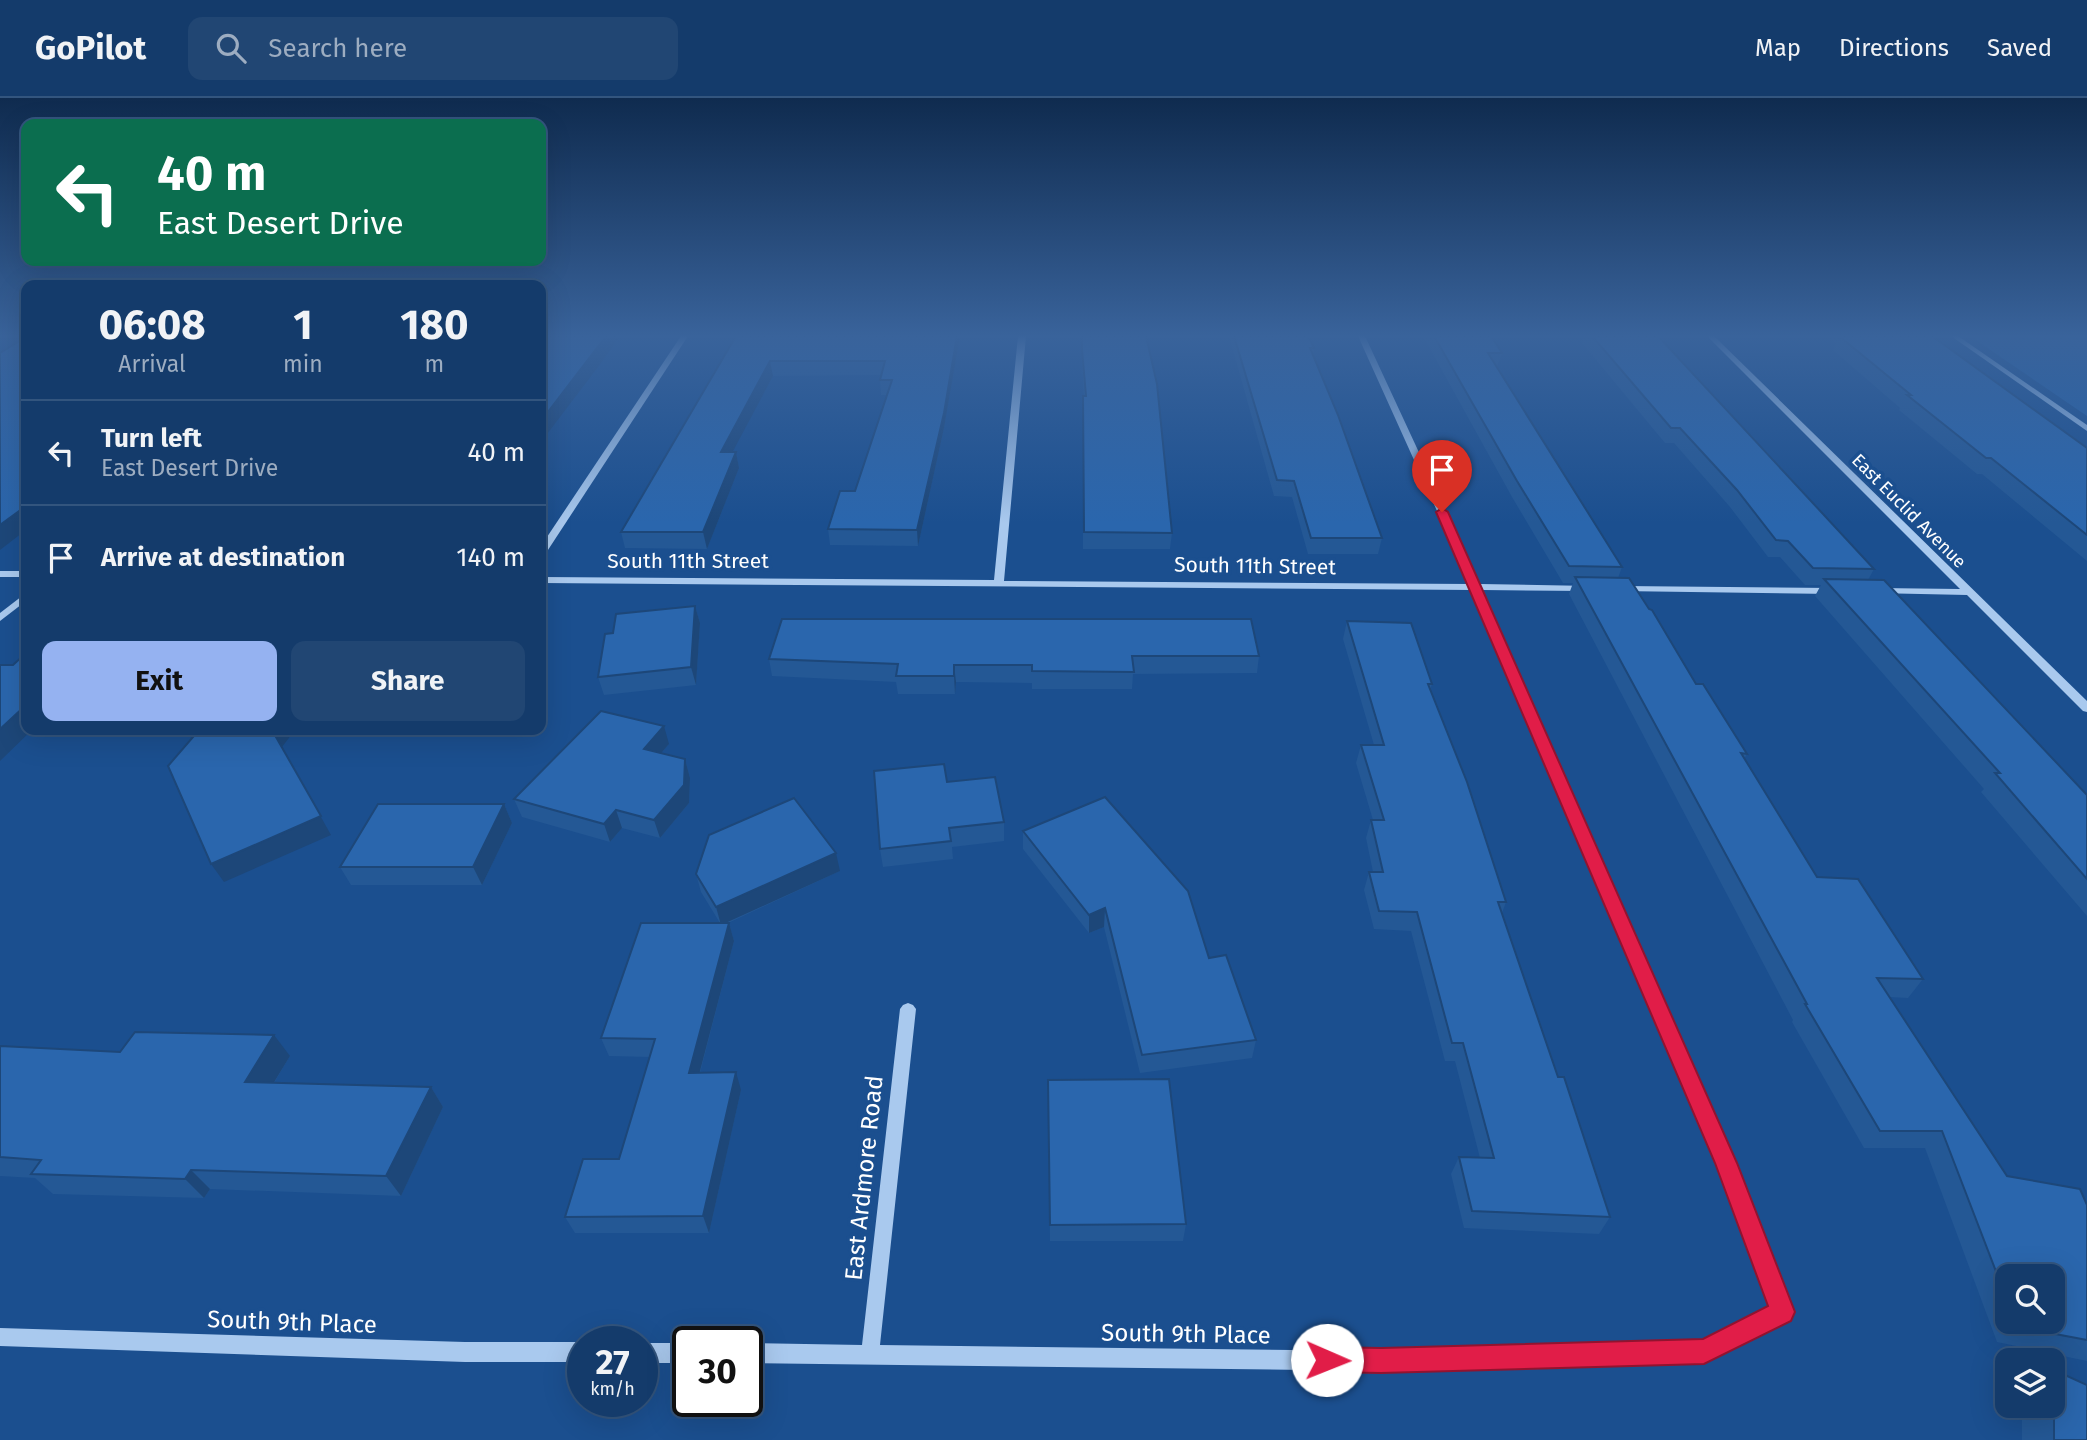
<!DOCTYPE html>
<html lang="en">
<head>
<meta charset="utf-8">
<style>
  body { margin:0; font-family:"Fira Sans",sans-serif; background:#214673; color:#f1f3f6; height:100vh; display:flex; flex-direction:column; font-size:26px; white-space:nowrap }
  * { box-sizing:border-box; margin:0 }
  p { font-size:23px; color:#9dadc1 }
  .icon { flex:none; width:38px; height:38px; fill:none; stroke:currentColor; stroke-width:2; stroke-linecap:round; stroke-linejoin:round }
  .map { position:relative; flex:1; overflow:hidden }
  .side { position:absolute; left:21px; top:182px; width:525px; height:455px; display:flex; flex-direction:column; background:#143b6b; border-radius:14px; box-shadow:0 7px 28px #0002,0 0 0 2px #33557e }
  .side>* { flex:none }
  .guide { position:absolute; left:21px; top:21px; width:525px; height:147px; border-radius:14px; box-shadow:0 7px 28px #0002,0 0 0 2px #33557e; background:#0b6e4f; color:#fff; overflow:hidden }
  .controls { position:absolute; left:1995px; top:1166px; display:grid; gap:14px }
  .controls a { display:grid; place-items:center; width:70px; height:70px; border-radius:14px; background:#143b6b; box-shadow:0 7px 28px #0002,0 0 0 2px #33557e; font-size:35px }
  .speed { position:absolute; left:567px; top:1228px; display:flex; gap:14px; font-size:35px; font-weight:700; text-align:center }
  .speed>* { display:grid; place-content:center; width:91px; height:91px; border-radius:50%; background:#143b6b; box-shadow:0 7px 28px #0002,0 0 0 2px #33557e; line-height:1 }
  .speed small { font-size:18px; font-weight:400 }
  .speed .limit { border:4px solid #111; border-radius:10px; background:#fff; color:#111 }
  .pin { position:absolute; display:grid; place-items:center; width:60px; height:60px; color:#fff; margin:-72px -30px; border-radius:50% 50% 50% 0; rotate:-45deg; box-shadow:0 0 7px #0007 }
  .pin .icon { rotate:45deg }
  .me { position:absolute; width:77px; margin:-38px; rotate:91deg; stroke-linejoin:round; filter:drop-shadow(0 0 5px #0008) }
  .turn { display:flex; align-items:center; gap:24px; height:147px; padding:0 21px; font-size:32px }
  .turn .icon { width:91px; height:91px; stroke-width:2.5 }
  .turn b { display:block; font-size:49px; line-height:60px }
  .eta { display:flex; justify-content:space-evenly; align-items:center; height:119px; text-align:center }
  .eta b { font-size:42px; font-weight:700; line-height:49px }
  .primary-button { display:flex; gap:14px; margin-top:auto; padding:14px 21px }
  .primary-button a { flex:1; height:80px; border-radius:14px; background:#95b2f1; color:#111; font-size:28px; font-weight:700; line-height:80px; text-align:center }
  .primary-button a+a { background:#214673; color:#f1f3f6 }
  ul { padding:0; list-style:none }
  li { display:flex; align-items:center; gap:21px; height:105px; padding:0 21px; border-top:2px solid #33557e }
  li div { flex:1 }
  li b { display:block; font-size:26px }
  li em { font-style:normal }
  header { display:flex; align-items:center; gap:42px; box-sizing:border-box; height:98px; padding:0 35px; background:#143b6b; border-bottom:2px solid #33557e }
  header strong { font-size:33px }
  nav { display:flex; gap:38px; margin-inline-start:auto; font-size:24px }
  .search { width:490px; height:63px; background:#214673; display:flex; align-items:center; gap:18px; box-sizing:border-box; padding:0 24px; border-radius:14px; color:#9dadc1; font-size:26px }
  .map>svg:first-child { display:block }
  .green { fill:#2461a8 }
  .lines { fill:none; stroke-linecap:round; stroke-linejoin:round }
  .minor { fill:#a9c9ee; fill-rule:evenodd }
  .wall { fill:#245895; fill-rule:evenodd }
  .shaded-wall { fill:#1d4779 }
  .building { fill:#2a66ad; stroke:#1d4779; stroke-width:2 }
  .route { fill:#e11d48; stroke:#92132f; stroke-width:2 }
  .labels { text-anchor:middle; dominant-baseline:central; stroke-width:7; stroke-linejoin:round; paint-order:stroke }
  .far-street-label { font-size:18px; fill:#fff; stroke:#1b4f8f }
  .street-label { font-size:21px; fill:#fff; stroke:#1b4f8f }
  .near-street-label { font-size:24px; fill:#fff; stroke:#1b4f8f }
</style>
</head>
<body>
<header>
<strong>GoPilot</strong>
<div class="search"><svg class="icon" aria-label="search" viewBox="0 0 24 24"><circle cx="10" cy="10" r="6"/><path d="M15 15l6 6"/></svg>Search here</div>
<nav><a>Map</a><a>Directions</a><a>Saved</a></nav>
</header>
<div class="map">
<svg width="2087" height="1342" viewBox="0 0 2087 1342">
  <rect width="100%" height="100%" fill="#1b4f8f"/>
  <!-- green -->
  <path class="green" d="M1970 238H2087V318Z"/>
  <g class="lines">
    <!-- minor -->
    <g class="minor">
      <path d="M681 238H688L546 455 541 458V448Z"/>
      <path d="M1018 238H1026L1004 483 1470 486 1358 238H1365L1480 486 1591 488 1592 490 1587 493 1483 492 1734 1065 1792 1214 1790 1221 1704 1263 1381 1273 747 1265V1245L862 1247 900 911 903 907 908 905 913 907 916 911 880 1247 1381 1253 1703 1244 1772 1210 1718 1065 1473 492 541 485V479L994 482Z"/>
      <path d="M1707 238H1714L2087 603V614L2083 613 1967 497 1874 495V491L1878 490 1960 491Z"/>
      <path d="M1951 238H1958L2087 327V333Z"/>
      <rect x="0" y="473" width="26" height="6"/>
      <path d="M1623 488 1832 490 1837 493 1832 496 1619 493V489Z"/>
      <path d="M26 495V503L0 523V515Z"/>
      <path d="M0 1230 465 1244H583V1264H465L0 1248Z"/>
      <rect x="642" y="1245" width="46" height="20"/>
    </g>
  </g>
  <!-- wall -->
  <g class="wall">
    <path d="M736 238H960L944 330 918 448 830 447 828 431 855 393 887 297H881L880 282 881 277 773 278 732 354H736L739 370 707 451 625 450 621 434Z"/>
    <path d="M1082 238 1172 435 1170 451H1083V313L1084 298 1082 266Z"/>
    <path d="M1229 238H1308L1314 250 1313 257 1382 440 1378 456H1308L1292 399 1274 398Z"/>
    <path d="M1423 238H1491L1502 255 1497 269 1622 469 1618 480 1747 656 1744 661 1817 779 1923 881 1908 900 1889 899 2007 1078 2087 1107V1263L1997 1244 1925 1050H1864L1792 924 1793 922 1569 496 1573 485H1563L1512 399ZM2007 1178 2053 1223H2007Z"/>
    <path d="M1584 238H1658L1874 471 1868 482 2087 697V818L1981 694 1984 691 1815 498 1821 487H1805L1780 459H1768L1730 409 1674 345H1665L1582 245Z"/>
    <path d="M1826 238H1932L2087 350V463L1982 376H1977L1899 312 1900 310 1833 252 1836 246Z"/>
    <path d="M695 508 700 525 696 587 604 597 598 579 613 535Z"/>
    <path d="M782 521 1259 558 1257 575 1133 576 1132 591H1032V585L956 584 955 596H898L896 584 772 578 769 561Z"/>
    <path d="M1347 523 1432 586 1430 592 1506 804 1502 815 1558 979 1610 1119 1599 1136 1464 1130 1451 1076 1459 1059 1480 1060 1455 963H1445L1411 833 1374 831 1364 792 1369 774H1373L1366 740 1371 722H1373L1356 665 1361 647H1374L1343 541Z"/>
    <path d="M669 646 661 655 685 661 690 680 689 705 660 740 622 730 610 744 522 719 514 701Z"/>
    <path d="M947 684 1004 724V743L952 749 953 761 883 769 880 751Z"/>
    <path d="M504 706 512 725 482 787H351L340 769Z"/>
    <path d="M1023 733 1209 860 1256 942 1252 960 1140 975 1104 829 1089 835 1023 751Z"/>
    <path d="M840 773 728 825H729L734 843 700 975 741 992 709 1135H575L565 1119 619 1061 650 959 609 958 601 940 720 825 701 794 696 776Z"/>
    <path d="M0 948 120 954 290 958 274 985 431 989 443 1009 401 1098 210 1091 204 1100 53 1096 35 1080 0 1078Z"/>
    <path d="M1048 982 1186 1126 1183 1143H1050Z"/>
    <path d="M2054 1272 2087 1342H2022V1307H2053V1273Z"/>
  </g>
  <!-- shaded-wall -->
  <g class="shaded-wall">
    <path d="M606 238H620L598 269 541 344V323Z"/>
    <path d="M957 238H960L944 330 918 448 917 432Z"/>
    <path d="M770 263 773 278 724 370 721 354Z"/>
    <path d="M736 354 739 370 707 451 703 434Z"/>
    <path d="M26 408V432L0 452V427Z"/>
    <path d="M695 508 700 525 696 587 691 569Z"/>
    <path d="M954 567 956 584 955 596 954 578Z"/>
    <path d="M26 607V632H32L0 663V631Z"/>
    <path d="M664 628 669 646 649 669 644 651Z"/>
    <path d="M272 632H295L282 649 331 737 224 784 211 766Z"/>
    <path d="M685 661 690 680 689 705 660 740 654 722Z"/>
    <path d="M504 706 512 725 482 787 473 769Z"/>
    <path d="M616 712 622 730 610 744 604 726Z"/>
    <path d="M836 755 840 773 721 827 716 809Z"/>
    <path d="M1105 810 1104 829 1089 835V817Z"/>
    <path d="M729 825 734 843 695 992 689 975Z"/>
    <path d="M274 937 290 958 262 1004 245 984Z"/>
    <path d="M736 974 741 992 709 1135 703 1118Z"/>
    <path d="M431 989 443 1009 401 1098 386 1078Z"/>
    <path d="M191 1072 210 1091 204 1100 185 1081Z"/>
  </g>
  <!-- building -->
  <g class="building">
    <path d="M541 238H606L541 323Z"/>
    <path d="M736 238H957L944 315 917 432 828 431 840 393H855L892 282H880L885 263H770L721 354H736L703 434H621Z"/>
    <path d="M1082 238H1146L1157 286 1172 435 1084 434 1083 298H1086L1082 251Z"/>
    <path d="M1234 238H1308L1314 250H1310L1338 317 1382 440H1311L1294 383 1277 382Z"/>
    <path d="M1434 238H1491L1502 255H1488L1622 469 1569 468 1517 383Z"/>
    <path d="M1592 238H1658L1874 471 1813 470 1788 443 1776 442 1737 392 1680 330H1671Z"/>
    <path d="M1839 238H1932L2087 350V437L1991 360H1986L1907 297H1911Z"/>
    <path d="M26 239V408L0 427V255Z"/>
    <path d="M1575 479 1629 480 1649 511 1652 512 1696 586H1703L1747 656 1741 655 1817 779 1858 781 1923 881 1877 880 2007 1078 2080 1091 2087 1107V1242L2018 1229 2016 1223H2053V1178H2007V1202L1942 1033H1880L1805 906H1807Z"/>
    <path d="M1824 481 1884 482 2087 697V781L1995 675H2000Z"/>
    <path d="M695 508 691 569 598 579 605 536 613 535 616 516Z"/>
    <path d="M782 521H1251L1259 558H1132L1134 574 1032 573V567H954V578H896L898 566 769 561Z"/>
    <path d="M1347 523 1411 525 1432 586H1428L1467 684 1506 804H1498L1558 979H1564L1610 1119 1472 1113 1459 1059 1494 1060 1463 945H1452L1417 814 1379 813 1369 774H1383L1371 722H1384L1361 647H1384Z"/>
    <path d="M26 555V607L0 631V567H13Z"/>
    <path d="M601 613 664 628 644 651 685 661 684 687 654 722 616 712 604 726 514 701Z"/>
    <path d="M199 632H272L321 718 211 766 168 668Z"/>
    <path d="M944 666 947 684 995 679 1004 724 949 730 951 743 880 751 874 673Z"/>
    <path d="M1105 699 1188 793 1209 860 1226 857 1256 942 1142 957 1105 810 1089 817 1023 733Z"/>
    <path d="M794 700 836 755 716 809 696 776 709 737Z"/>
    <path d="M378 706H504L473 769H340Z"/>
    <path d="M641 825H729L689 975 736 974 703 1118 565 1119 583 1061H619L655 941 601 940Z"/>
    <path d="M135 934 274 937 245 984 431 989 386 1078 191 1072 185 1081 31 1076 41 1062 0 1059V948L120 954Z"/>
    <path d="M1169 981 1186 1126 1050 1127 1048 982Z"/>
    <path d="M2054 1272 2087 1287V1342H2054Z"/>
  </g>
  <!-- sky -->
  <linearGradient id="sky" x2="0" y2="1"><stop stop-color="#0f2b4f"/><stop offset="0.56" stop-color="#39639b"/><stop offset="1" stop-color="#39639b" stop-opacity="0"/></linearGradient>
  <rect width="2087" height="425" fill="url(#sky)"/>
  <!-- route -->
  <path class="route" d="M1442 410 1448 414 1737 1065 1795 1214 1791 1223 1704 1266 1381 1275 1327 1274 1318 1271 1314 1262 1318 1253 1327 1249 1381 1250 1703 1241 1768 1208 1715 1065 1436 414Z"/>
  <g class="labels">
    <!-- far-street labels -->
    <g class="far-street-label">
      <text transform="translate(1909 413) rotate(45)">East Euclid Avenue</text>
    </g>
    <!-- street labels -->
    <g class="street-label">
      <text x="688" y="463">South 11th Street</text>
      <text transform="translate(1255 468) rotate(1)">South 11th Street</text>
    </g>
    <!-- near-street labels -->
    <g class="near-street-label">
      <text transform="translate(864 1080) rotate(-84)">East Ardmore Road</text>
      <text transform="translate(292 1224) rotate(2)">South 9th Place</text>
      <text transform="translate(1186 1236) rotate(1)">South 9th Place</text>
    </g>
  </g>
</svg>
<div class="controls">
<a><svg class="icon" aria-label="search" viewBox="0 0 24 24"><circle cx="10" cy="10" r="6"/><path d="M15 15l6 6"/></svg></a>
<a><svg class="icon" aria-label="layers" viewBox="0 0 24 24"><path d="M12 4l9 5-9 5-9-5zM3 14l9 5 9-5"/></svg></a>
</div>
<div class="speed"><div>27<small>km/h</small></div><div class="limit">30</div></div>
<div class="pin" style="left:1442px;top:414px;background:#d93025"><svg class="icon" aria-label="arrive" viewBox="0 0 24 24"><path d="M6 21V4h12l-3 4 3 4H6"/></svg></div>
<svg class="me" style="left:1327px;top:1262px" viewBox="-20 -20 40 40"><circle r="19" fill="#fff"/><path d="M0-13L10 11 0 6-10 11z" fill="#e11d48"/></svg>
<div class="guide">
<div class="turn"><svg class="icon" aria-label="left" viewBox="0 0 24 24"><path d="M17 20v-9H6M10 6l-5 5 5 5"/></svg><div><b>40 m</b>East Desert Drive</div></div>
</div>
<section class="side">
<div class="eta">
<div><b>06:08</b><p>Arrival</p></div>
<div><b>1</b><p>min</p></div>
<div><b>180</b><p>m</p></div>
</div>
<ul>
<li><svg class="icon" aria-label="left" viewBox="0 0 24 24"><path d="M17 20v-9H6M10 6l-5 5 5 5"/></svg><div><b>Turn left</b><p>East Desert Drive</p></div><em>40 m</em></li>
<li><svg class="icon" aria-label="arrive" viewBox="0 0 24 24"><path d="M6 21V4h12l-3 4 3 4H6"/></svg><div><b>Arrive at destination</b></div><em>140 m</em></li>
</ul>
<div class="primary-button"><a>Exit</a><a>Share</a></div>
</section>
</div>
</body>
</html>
